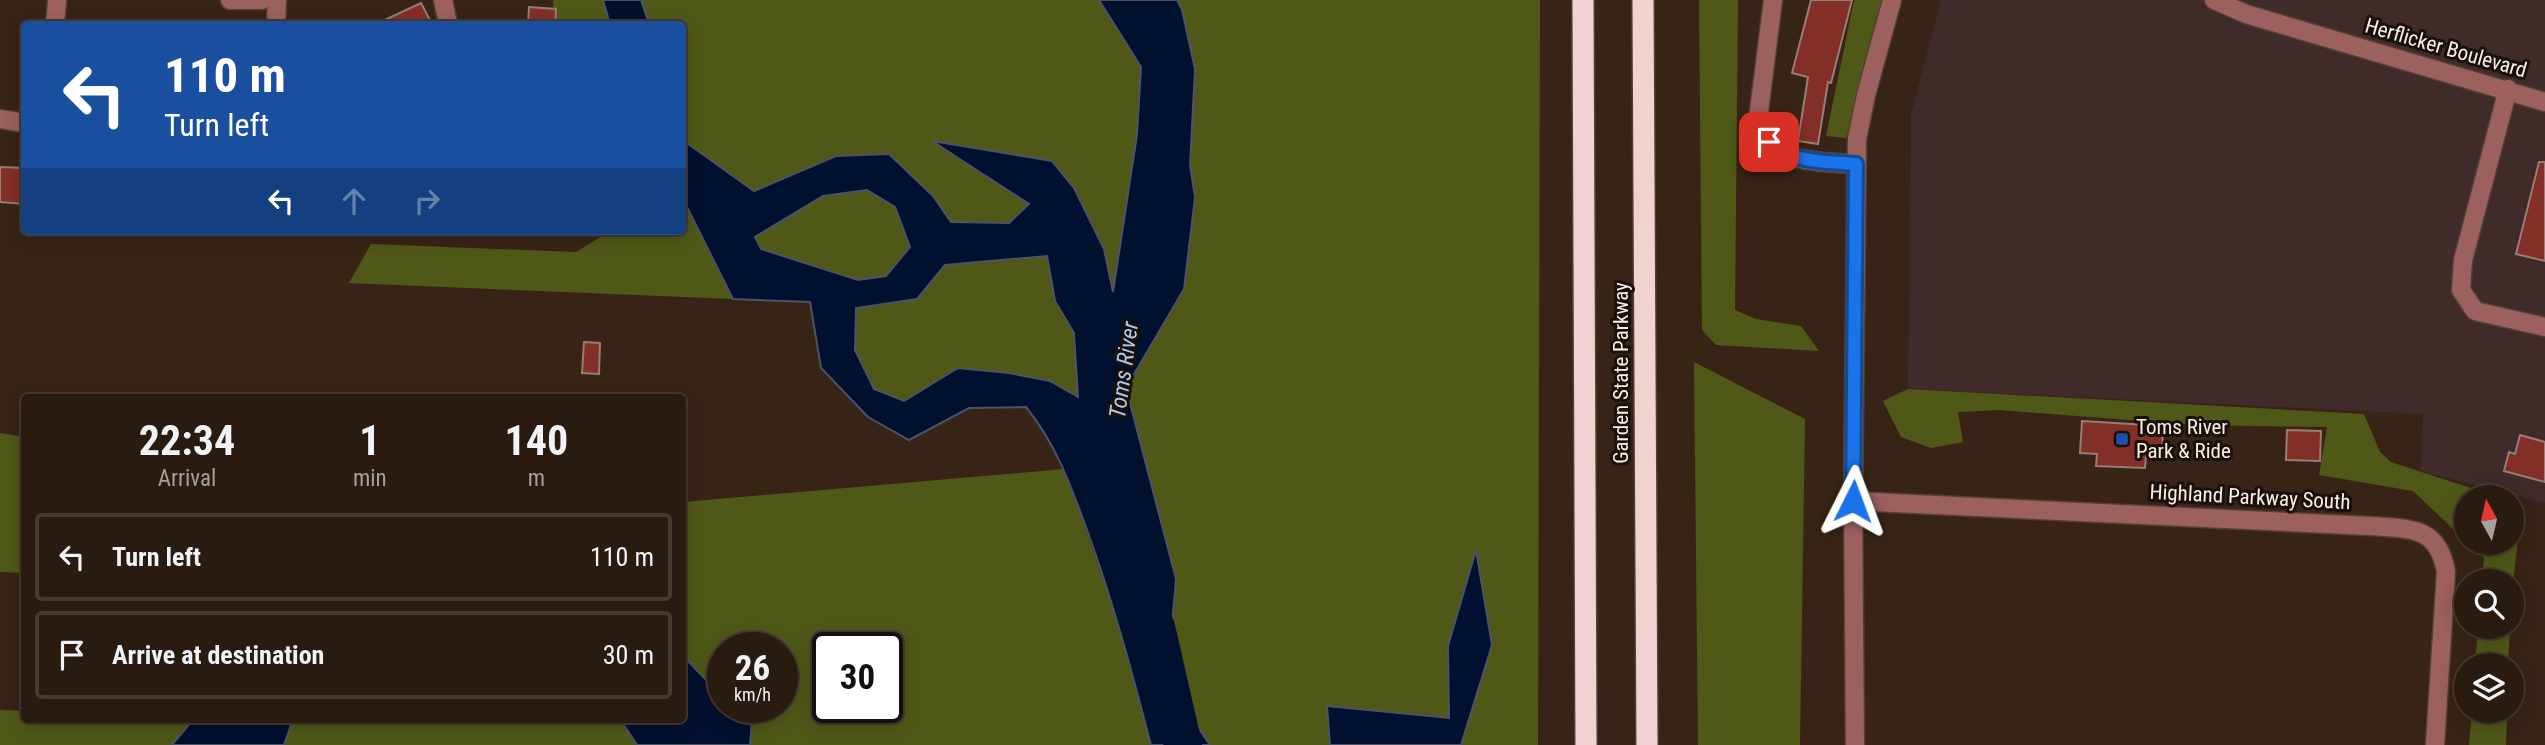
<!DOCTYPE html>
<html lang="en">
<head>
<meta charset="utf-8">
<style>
  body { margin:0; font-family:"Roboto Condensed",sans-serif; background:#322419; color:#f1f3f6; height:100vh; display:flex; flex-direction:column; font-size:26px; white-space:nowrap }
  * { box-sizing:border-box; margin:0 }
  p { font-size:23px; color:#a5a19f }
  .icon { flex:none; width:38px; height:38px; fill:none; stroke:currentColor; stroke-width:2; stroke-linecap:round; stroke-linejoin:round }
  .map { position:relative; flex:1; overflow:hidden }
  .drawer { position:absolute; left:21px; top:394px; width:665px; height:329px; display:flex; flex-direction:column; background:#2a1b10; border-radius:7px; box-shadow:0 4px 18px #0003,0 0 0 2px #463930 }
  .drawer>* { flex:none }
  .guide { position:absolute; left:21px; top:21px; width:665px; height:214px; border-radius:7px; box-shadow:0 4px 18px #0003,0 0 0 2px #463930; background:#1a4fa0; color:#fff; overflow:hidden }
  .needle { width:46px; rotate:352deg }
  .fabs { position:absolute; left:2454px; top:485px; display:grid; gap:14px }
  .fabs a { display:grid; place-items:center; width:70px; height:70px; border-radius:50%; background:#2a1b10; box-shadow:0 4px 18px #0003,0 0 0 2px #463930; font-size:35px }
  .speed { position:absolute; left:707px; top:632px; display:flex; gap:14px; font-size:35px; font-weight:700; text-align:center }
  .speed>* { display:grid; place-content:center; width:91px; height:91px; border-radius:50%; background:#2a1b10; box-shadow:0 4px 18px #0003,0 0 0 2px #463930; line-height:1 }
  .speed small { font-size:18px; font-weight:400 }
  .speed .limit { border:4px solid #111; border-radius:10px; background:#fff; color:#111 }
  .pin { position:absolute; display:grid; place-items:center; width:60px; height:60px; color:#fff; margin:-30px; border-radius:14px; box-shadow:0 4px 10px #0006 }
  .me { position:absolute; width:77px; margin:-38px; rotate:3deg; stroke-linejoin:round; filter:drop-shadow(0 0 5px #0008) }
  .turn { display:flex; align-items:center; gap:24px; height:147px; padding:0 28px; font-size:32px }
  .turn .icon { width:91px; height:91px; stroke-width:2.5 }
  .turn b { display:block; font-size:49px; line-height:60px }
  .lanes { display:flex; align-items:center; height:66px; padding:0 28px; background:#0003; justify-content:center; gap:35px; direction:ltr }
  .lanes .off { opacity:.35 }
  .eta { display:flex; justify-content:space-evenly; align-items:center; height:119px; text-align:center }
  .eta b { font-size:42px; font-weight:700; line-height:49px }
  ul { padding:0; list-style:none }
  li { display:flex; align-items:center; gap:21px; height:88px; margin:0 14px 10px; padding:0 14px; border:4px solid #463930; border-radius:7px }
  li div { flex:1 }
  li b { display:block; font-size:26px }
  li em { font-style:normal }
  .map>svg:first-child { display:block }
  .commercial { fill:#3f2b29 }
  .green { fill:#505818; fill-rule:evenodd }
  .water { fill:#00102f; stroke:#4c5366; stroke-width:2; fill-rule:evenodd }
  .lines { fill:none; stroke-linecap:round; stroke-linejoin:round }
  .river { stroke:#00102f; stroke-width:38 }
  .building { fill:#822f27; stroke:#9a7c77; stroke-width:2 }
  .minor-casing { stroke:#534033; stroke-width:21 }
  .highway-casing { stroke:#534033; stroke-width:24 }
  .minor { stroke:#9c605e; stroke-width:18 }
  .highway { stroke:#f2d2d1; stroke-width:21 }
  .route-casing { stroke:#114b97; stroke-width:18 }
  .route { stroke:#1a73e8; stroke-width:12 }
  .transit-dot { fill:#1a4fb4; stroke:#19100a; stroke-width:2.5 }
  .labels { text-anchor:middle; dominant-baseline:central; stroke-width:6; stroke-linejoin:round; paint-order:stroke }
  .street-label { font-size:21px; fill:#fcefe6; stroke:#19100a }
  .poi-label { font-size:21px; fill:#fcefe6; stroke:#19100a; text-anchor:start }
  .water-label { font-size:23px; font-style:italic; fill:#afccef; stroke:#19100a }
</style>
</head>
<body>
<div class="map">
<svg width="2545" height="745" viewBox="0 0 2545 745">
  <rect width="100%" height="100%" fill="#382416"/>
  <!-- commercial -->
  <path class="commercial" d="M1941 0H2545V503L2420 471 2423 414 1908 389 1911 114Z"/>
  <!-- green -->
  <g class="green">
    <path d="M553 0H603L610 24H554Z"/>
    <path d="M641 0H1099L1141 67 1137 135 1113 295 1104 249 1074 188 934 141 1030 204 1009 223 950 222 933 196 836 156 754 191 684 141 682 24H649Z"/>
    <path d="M1177 0H1540L1538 745H1461L1492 645 1476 552 1448 646 1449 718 1327 706 1330 745H1210L1167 681 1176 579 1126 388 1184 289 1195 197 1190 165 1195 69 1182 10Z"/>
    <path d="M1699 0H1738L1735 310 1756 319 1801 326 1819 351 1716 345 1702 330Z"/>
    <path d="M1854 0H1889L1872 67 1846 138 1826 136Z"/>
    <path d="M867 190 895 207 910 247 886 276 859 280 761 249 754 236 823 196Z"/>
    <path d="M683 199 733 299 349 283 371 244 576 252 610 231H682Z"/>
    <path d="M1047 256 1055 301 1074 333 1079 398 1050 381 958 368 904 402 874 389 855 350V308L917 299 945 265Z"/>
    <path d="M1694 362 1805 419 1800 745H1698Z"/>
    <path d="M1908 389 2364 414 2380 452 2391 462 2498 497H2466V541L2413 491 2319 475 2327 427 2193 425 1999 410 1958 412 1963 442 1931 448 1901 437 1883 401Z"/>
    <path d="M0 433 24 437V573L0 572Z"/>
    <path d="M1065 469 1124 640 1151 745H750L753 707H782V648H723V684L714 688 683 656V502ZM828 648H887V707H828Z"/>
    <path d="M2511 501 2522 505 2511 600V581H2482L2484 558 2467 543 2511 542Z"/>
    <path d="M2478 627H2510L2508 665H2475Z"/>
    <path d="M0 710 24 711V719H150L191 722 172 745H0Z"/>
    <path d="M2472 710 2507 711 2506 745H2469Z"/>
    <path d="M293 719H620L637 745H284Z"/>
  </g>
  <!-- water -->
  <g class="water">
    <path d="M603 0H641L649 24H610Z"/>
    <path d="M1099 0H1177L1182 10 1195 69 1190 165 1195 197 1184 289 1126 388 1176 579 1167 681 1210 745H1151C1132 672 1113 601 1087 530 1071 486 1056 444 1026 407L969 408 909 440 868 417 821 368 810 302 733 299 683 199V136L684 141 754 191 836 156 889 154 933 196 951 222 1009 223 1029 204 932 141 1052 161 1074 188 1104 249 1113 292 1137 135 1141 67ZM867 190 895 207 910 247 886 276 858 280 761 249 755 237 823 196ZM1047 256 1055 301 1074 333 1078 397 1050 381 1009 373 958 368 904 401 874 389 855 350 856 308 917 299 945 265Z"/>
    <path d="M1476 550 1492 645 1461 745H1330L1327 706 1449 718 1448 646Z"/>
    <path d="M683 656 714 688 723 684V707H753L750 745H637L620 719H682Z"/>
    <path d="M196 719H293L284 745H172L191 722Z"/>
  </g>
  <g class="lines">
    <!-- river -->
    <path class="river" d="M1156 627 1183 745"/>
  </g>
  <!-- building -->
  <g class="building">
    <path d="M1811 0H1852L1831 83 1828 82 1818 144 1798 141 1808 77 1792 73Z"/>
    <path d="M421 3 432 24H376Z"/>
    <path d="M529 7 556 9 555 24H528Z"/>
    <path d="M2539 162H2545V261L2516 254Z"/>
    <path d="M0 167 24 168V204L0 202Z"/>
    <path d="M584 342 600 343 599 374 582 373Z"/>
    <path d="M2082 421 2163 426 2162 457 2146 456 2145 468 2096 466 2097 454 2080 453Z"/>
    <path d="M2287 430 2321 431 2320 461 2286 460Z"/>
    <path d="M2520 435 2545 442V482L2504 471 2509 452 2515 454Z"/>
  </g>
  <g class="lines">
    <defs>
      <g id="minor">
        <path d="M230 0H262"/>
        <path d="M443 0 448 24"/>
        <path d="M1773 0 1759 111C1761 125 1765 143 1778 151 1795 162 1836 163 1856 164"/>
        <path d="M2214 0 2246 14 2545 102"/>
        <path d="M55 24 57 2"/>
        <path d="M276 24 277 0"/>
        <path d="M2508 89 2463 260 2461 290 2475 311 2545 327"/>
        <path d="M0 119 24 123"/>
        <path d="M1853 501 2371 526C2411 529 2438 526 2446 572L2435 745"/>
        <path d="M1855 745 1853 501 1857 139 1866 95 1892 0"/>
      </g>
      <g id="highway">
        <path d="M1583 0 1586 745"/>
        <path d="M1643 0 1647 745"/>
      </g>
    </defs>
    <!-- minor casing -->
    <use href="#minor" class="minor-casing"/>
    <!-- highway casing -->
    <use href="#highway" class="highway-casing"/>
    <!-- minor -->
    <use href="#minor" class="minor"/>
    <!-- highway -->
    <use href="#highway" class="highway"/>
  </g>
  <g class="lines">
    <defs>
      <path id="route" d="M1769 142C1791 163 1827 162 1856 164L1853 501"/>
    </defs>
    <!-- route casing -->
    <use href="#route" class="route-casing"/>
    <!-- route -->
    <use href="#route" class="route"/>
  </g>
  <!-- markers -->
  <rect class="transit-dot" x="2115" y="432" width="14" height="14" rx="3.5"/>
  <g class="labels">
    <!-- street labels -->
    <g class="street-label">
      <text transform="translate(2446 48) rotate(16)">Herflicker Boulevard</text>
      <text transform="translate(1621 373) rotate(-90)">Garden State Parkway</text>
      <text transform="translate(2250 497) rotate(3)">Highland Parkway South</text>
    </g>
    <!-- poi labels -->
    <g class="poi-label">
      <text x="2136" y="427">Toms River<tspan x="2136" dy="24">Park &amp; Ride</tspan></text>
    </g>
    <!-- water labels -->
    <g class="water-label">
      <text transform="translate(1124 370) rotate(-82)">Toms River</text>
    </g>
  </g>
</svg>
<div class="fabs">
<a><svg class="needle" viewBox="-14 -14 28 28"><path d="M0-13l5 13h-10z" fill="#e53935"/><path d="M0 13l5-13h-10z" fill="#a5a19f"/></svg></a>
<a><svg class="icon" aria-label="search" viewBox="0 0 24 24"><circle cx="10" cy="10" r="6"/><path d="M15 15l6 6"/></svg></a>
<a><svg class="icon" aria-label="layers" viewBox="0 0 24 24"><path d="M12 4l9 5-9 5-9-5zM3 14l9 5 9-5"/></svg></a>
</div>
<div class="speed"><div>26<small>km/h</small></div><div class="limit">30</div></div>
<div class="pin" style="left:1769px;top:142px;background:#d93025"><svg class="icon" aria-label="arrive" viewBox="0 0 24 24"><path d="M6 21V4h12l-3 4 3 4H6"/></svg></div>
<svg class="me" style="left:1853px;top:501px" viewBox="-20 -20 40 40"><path d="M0-17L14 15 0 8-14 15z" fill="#1a73e8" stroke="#fff" stroke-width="4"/></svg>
<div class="guide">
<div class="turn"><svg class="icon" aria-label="left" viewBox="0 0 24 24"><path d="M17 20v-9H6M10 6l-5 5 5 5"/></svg><div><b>110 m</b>Turn left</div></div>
<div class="lanes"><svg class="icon" aria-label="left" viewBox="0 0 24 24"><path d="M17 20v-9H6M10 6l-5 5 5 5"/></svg><svg class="icon off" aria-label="ahead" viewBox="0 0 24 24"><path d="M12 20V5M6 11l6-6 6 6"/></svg><svg class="icon off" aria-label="right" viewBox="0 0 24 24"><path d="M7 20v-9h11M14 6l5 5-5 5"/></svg></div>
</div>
<section class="drawer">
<div class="eta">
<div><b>22:34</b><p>Arrival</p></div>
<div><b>1</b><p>min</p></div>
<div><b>140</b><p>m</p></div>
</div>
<ul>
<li><svg class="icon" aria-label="left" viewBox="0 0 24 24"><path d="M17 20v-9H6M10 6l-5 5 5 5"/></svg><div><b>Turn left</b></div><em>110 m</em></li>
<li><svg class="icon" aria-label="arrive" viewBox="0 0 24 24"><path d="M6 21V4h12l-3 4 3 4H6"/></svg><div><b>Arrive at destination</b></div><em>30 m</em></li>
</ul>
</section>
</div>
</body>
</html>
